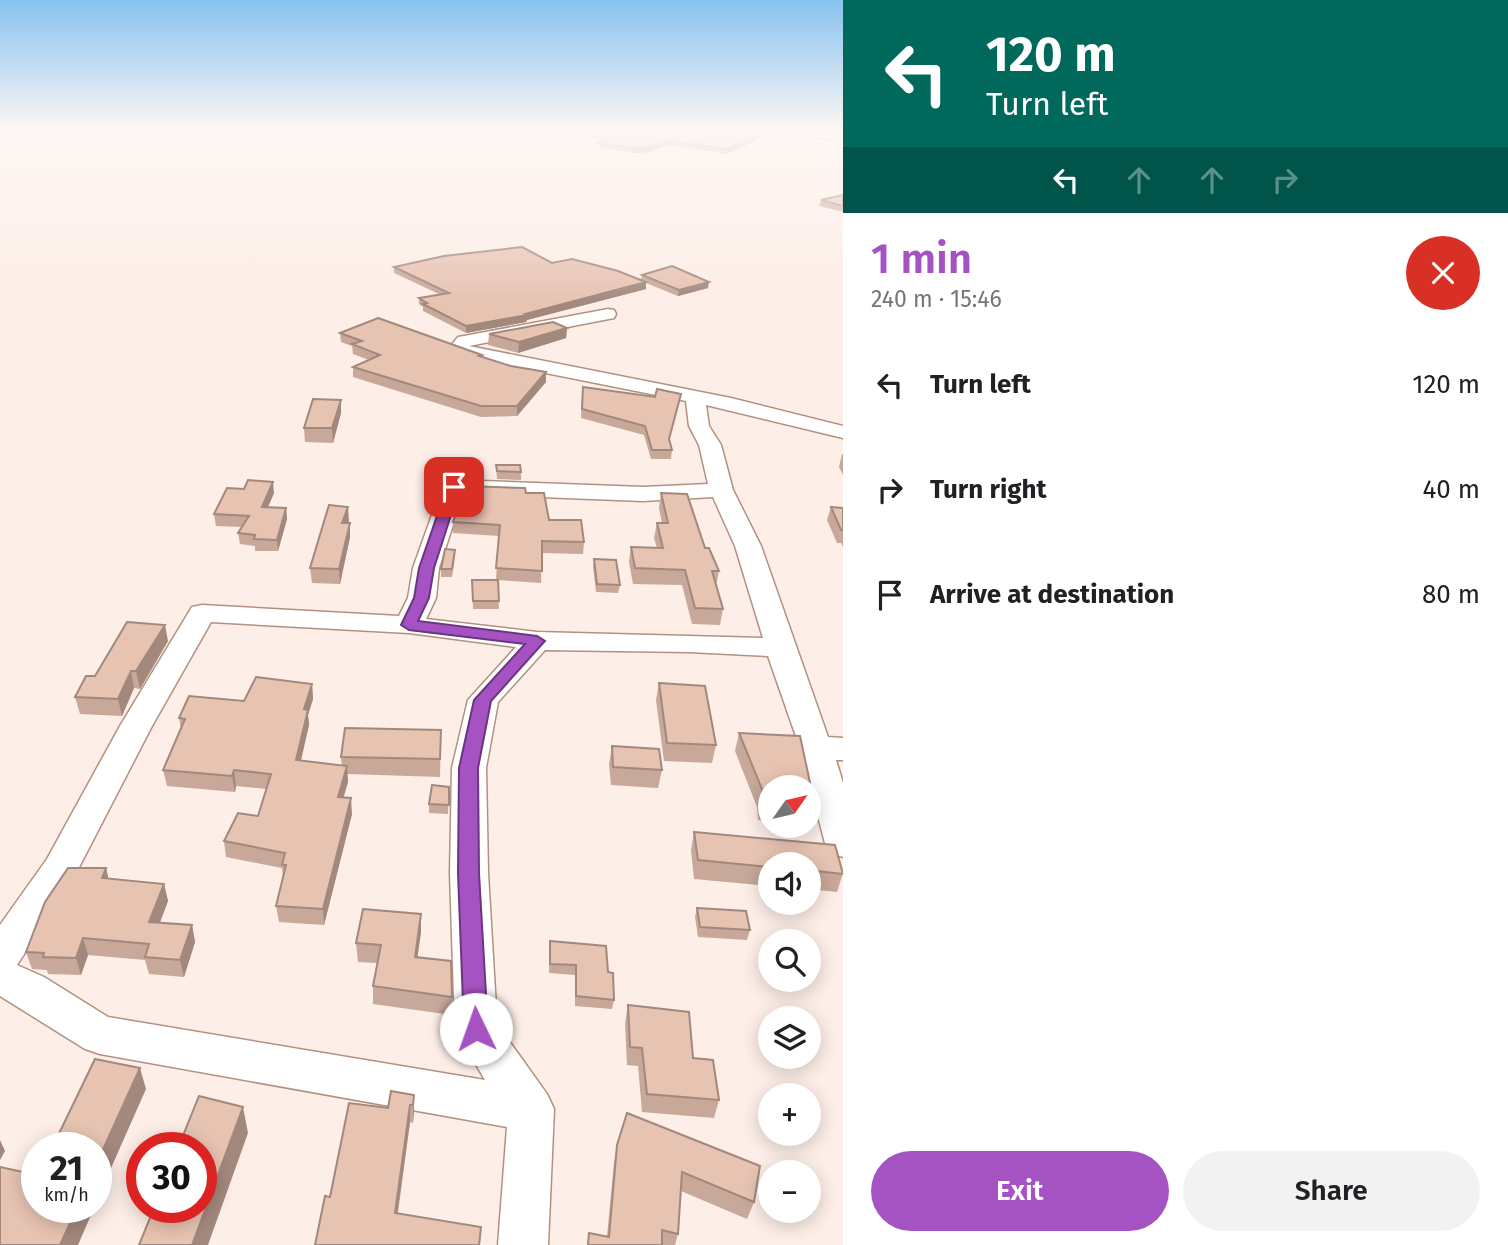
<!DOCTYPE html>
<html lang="en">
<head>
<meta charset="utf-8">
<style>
  body { margin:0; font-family:"Fira Sans",sans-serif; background:#f2f2f2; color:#202124; height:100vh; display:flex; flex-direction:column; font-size:26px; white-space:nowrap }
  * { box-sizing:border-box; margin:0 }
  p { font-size:23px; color:#757577 }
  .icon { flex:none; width:38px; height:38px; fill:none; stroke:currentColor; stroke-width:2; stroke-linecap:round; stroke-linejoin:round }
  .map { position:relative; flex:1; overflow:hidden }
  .drawer { display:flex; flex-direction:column; background:#fff; width:665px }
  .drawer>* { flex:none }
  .hud { background:#00695c; color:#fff; overflow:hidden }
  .needle { width:46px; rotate:56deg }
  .buttons { position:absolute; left:758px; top:775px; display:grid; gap:14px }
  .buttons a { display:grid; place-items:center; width:63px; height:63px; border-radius:50%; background:#fff; box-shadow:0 4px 18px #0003; font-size:35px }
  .speed { position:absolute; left:21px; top:1132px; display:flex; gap:14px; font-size:35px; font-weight:700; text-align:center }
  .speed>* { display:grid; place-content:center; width:91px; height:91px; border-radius:50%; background:#fff; box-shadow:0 4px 18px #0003; line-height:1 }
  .speed small { font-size:18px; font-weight:400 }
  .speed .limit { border:10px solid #d22; background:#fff; color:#111 }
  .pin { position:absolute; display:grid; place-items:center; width:60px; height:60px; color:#fff; margin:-30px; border-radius:14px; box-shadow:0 4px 10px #0006 }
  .me { position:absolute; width:77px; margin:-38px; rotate:357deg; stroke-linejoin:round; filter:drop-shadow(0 0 5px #0008) }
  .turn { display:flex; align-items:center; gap:24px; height:147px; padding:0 28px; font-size:32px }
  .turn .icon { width:91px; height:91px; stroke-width:2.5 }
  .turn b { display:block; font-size:49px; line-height:60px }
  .lanes { display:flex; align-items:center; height:66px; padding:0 28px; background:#0003; justify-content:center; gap:35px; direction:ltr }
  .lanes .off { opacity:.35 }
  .round { display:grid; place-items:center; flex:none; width:74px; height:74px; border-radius:37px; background:#f2f2f2 }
  .summary { display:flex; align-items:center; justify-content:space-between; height:119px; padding:0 28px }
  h1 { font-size:42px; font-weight:600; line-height:52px; color:#a553c3 }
  .cta { display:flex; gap:14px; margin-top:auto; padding:14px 28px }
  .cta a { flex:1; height:80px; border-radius:42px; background:#a553c3; color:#fff; font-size:28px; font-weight:600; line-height:80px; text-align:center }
  .cta a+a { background:#f2f2f2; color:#202124 }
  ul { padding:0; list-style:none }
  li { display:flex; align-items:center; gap:21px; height:105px; padding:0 28px }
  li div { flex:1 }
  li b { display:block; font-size:26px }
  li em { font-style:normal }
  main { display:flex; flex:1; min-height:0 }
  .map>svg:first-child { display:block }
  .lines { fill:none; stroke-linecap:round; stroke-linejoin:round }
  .minor-casing { stroke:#b39181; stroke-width:3 }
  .minor { fill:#fff; fill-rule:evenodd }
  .wall { fill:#c7a899 }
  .shaded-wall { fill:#a2887d }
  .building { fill:#e7c3b2; stroke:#a2887d; stroke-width:2 }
  .route { fill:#a553c3; stroke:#6b367f; stroke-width:2 }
</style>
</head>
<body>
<main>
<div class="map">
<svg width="843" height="1245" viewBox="0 0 843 1245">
  <rect width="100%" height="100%" fill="#fdeee7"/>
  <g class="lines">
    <defs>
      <g id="minor">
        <path d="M774 131H808L835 136 830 139 779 134Z"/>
        <path d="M608 309 614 310 616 314 614 318 469 346 731 398 843 426V438L706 405 709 426 721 445 733 490 761 546 828 737 843 738V760H836L843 783V857L830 853 825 843 800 748 768 656 689 652 545 650 498 702 486 768 488 873 497 1024 547 1094 554 1109 548 1245H498L507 1127 100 1054 85 1049 0 996V925L47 859 120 726 192 607 202 605 399 616 408 598 413 568 442 487 446 482 454 480 643 487 708 484 699 445 689 426 686 401 480 360 452 352 449 348 458 337 464 336ZM463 494 643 501 713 497 735 546 763 638 537 632 426 619 436 598 439 568ZM211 622 409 633 516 647 468 700 452 768 450 873 455 1029 485 1080 108 1017 44 977 17 965 73 879 152 726Z"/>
      </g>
    </defs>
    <!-- minor casing -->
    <use href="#minor" class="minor-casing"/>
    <!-- minor -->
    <use href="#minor" class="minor"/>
  </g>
  <!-- wall -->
  <g class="wall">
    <path d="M556 131H773V133L726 154 668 145 649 152 633 153 599 147V143L606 140 572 136 573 133Z"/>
    <path d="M843 195V212L819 206 821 200Z"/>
    <path d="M552 263 641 280 642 275 708 288 678 296 646 283V289L527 320 526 322 466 333 423 311V307L419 304V298L439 294 394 273V267Z"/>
    <path d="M567 328 566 338 518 353 488 345 489 334Z"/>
    <path d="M340 333 482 357 546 382 517 416 481 417 353 377V367L369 360 353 354 352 346 341 342Z"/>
    <path d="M582 395 679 402 669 441 672 450 671 459H651L644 435 581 418Z"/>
    <path d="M341 400V413L333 443 305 442 304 428Z"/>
    <path d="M842 454H843V475L839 467Z"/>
    <path d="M496 465 521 472V480L497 479Z"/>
    <path d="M274 493 268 507 286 508 287 519 278 551H255V546L240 544 238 533 242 527 216 526 214 514Z"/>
    <path d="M526 493 549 520 584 542 583 554 542 553 541 583 498 580 499 609H473L472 580H496L499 536 453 533V522Z"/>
    <path d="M661 493 705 548 719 571 716 586 723 609 720 625 692 624 682 585 633 584 629 562 631 547 657 548 654 538 657 523H662L659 508Z"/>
    <path d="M831 507 843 508V547L841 543H837L827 520Z"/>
    <path d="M349 521 348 523H350V537L340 584 312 583 310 568Z"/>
    <path d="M455 558 452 577H441V569Z"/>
    <path d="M594 559 620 585 618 593 596 592 593 567Z"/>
    <path d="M168 641 140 689 134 688 122 716 80 714 75 697 95 676Z"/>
    <path d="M659 683 716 745 712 763 664 761 656 700Z"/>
    <path d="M312 684 313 699 308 715 309 725 301 761 342 766 341 757 441 730 440 777 347 774 348 782 343 797 352 814 324 925 279 922 276 906 283 877 282 868 226 857 224 841 258 816 267 789 236 786 235 792 167 786 163 770 181 729 179 718Z"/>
    <path d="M739 733 800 736 815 806 810 824H808V788H770V821L758 820 757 807 735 751Z"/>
    <path d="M612 746 662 770 658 788 611 785 609 764Z"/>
    <path d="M449 787 448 814 429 813V804Z"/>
    <path d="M694 832 843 873 837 892 808 889V864H770V886L694 879 691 850Z"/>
    <path d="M106 868 108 878 164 884 168 901 160 923 192 925 195 942 184 977 149 974 145 960 88 955 81 975 48 974 47 970 32 969 26 952Z"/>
    <path d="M697 908 750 930 747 940 698 937 695 917Z"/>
    <path d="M421 932 417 957 452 997V1015L373 1004V986L377 963 358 962 356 943Z"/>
    <path d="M550 941 608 972 614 1000 612 1009 575 1006V975L549 973Z"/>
    <path d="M628 1005 693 1058 719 1100 714 1118 642 1112 638 1066 627 1065 625 1023Z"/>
    <path d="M414 1095 413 1123 410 1122 398 1213 481 1227 480 1245H315L330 1197Z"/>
    <path d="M617 1145 754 1202 747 1219 681 1191 678 1234 675 1245H587L589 1233 607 1236 614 1163Z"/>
  </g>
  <!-- shaded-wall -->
  <g class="shaded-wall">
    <path d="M769 131H773V133L726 154V149Z"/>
    <path d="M668 141V145L649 152 633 153V148Z"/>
    <path d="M646 282V289L527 320 526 322 466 333V326L525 314Z"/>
    <path d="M709 282 708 288 678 296 679 290Z"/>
    <path d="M567 328 566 338 518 353 519 342Z"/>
    <path d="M546 372V382L517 416V406Z"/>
    <path d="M341 400V413L333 443 332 428Z"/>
    <path d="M273 482 274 493 263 518 262 507Z"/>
    <path d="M348 507 349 521 343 537 342 523Z"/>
    <path d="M286 508 287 519 278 551 277 540Z"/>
    <path d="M350 523V537L340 584 339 569Z"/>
    <path d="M165 625 168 641 140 689 136 671Z"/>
    <path d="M131 671 134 688 122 716 118 699Z"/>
    <path d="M312 684 313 699 308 715 309 725 297 776 296 760 304 709Z"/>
    <path d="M347 766 348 782 339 813 338 797Z"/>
    <path d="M234 770 236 786 235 792 232 776Z"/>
    <path d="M351 798 352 814 324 925 323 909Z"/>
    <path d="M106 868 110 885 102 878Z"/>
    <path d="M164 884 168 901 153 939 149 922Z"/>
    <path d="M421 914V932L415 975V957Z"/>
    <path d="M192 925 195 942 184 977 180 960Z"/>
    <path d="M83 938 88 955 81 975 76 958Z"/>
    <path d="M140 1068 146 1089 96 1202V1165Z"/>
    <path d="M414 1095V1113L413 1123V1105Z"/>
    <path d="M410 1105V1122L395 1230V1213Z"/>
    <path d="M243 1107 248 1133 208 1245H192Z"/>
    <path d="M0 1140 5 1151 0 1160Z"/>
    <path d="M77 1208H94L78 1245H60Z"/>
  </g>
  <!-- building -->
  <g class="building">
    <path d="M575 131H769L726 149 668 141 649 147 633 148 599 143 614 136 573 132Z"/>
    <path d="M843 195V206L821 200Z"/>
    <path d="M522 247 552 263 572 259 618 271 646 282 525 314 527 315 466 326 423 304 427 303 419 298 449 293 394 267 444 256Z"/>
    <path d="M672 266 709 282 679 290 642 275Z"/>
    <path d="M378 318 482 355 479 356 511 366 546 372 517 406H481L353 367 380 355 352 344 362 341 340 333Z"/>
    <path d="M553 322 567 328 519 342 489 334Z"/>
    <path d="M583 387 655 397 657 389 681 394 669 439 672 450H652L645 426 582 409Z"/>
    <path d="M313 399 341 400 332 428H304Z"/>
    <path d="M496 465H520L521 472 497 471Z"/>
    <path d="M248 480 273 482 262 507 286 508 277 540 254 539 255 535 238 533 249 516 214 514 227 488 244 489Z"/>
    <path d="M465 486 525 488 526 493H544L549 520H581L584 542 542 541V571L496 568 500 525 453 522Z"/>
    <path d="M661 493 687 494 705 548H709L719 571H712L723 609 695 608 685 570 635 568 631 547 663 548 657 523H668Z"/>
    <path d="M329 505 348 507 342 523H350L339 569 310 568Z"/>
    <path d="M831 507 843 508V530H841Z"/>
    <path d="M445 549 455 550 452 569H441Z"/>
    <path d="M594 559 616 560 620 585 597 584Z"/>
    <path d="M472 580H498L499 601H473Z"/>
    <path d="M127 622 165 625 136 671H131L118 699 75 697 86 676H95Z"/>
    <path d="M256 677 312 684 304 709 308 710 296 760 347 766 338 797 351 798 323 909 276 906 286 865H282L285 853 224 841 238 813 258 816 271 774 234 770 232 776 163 770 185 719 179 718 189 696 244 701Z"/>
    <path d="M659 683 705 686 716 745 667 743Z"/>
    <path d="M345 728 441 730 440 759 341 757Z"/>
    <path d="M739 733 800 736 815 806 808 805V788H770V803L763 802 762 789Z"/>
    <path d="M612 746 659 749 662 770 613 767Z"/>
    <path d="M432 785 449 787V805L429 804Z"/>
    <path d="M694 832 835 845 843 874 808 870V864H770V867L698 860Z"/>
    <path d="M68 868H106L102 878 164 884 149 922 192 925 180 960 145 957 149 944 83 938 76 958 43 957 44 953 26 952 45 902Z"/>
    <path d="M697 908 746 911 750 930 700 927Z"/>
    <path d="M363 909 421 914 415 957 451 961 452 997 373 986 381 945 356 943Z"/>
    <path d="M550 941 606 946 608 972 613 973 614 1000 576 996V965L550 964Z"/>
    <path d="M628 1005 689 1012 693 1058 713 1060 719 1100 647 1094 642 1048 630 1047Z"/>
    <path d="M95 1059 140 1068 96 1165V1148H52Z"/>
    <path d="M391 1091 414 1095 413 1105H410L395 1213 481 1227 479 1245H315L325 1196 330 1197 349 1103 388 1108Z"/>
    <path d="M199 1096 243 1107 192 1245H139L154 1208H201V1148H178Z"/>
    <path d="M627 1113 760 1166 754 1202 682 1172 678 1234 662 1230V1245H588L589 1233 609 1237 617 1145Z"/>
    <path d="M0 1167 37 1175V1208H77L60 1245H0Z"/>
  </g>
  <!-- sky -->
  <linearGradient id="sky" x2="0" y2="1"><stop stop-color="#87c3f0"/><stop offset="0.43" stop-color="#fef7f4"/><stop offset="1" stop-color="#fef7f4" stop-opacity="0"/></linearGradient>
  <rect width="843" height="305" fill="url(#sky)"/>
  <!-- route -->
  <path class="route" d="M454 483 460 487 434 568 429 598 418 621 537 636 545 641 491 701 478 768 479 873 488 1029 485 1036 476 1040 467 1036 464 1029 458 873 459 768 474 700 525 644 409 630 401 625 414 598 419 568 447 487Z"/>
</svg>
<div class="buttons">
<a><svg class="needle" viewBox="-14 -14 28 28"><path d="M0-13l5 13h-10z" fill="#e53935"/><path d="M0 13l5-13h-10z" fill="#757577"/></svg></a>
<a><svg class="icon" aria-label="sound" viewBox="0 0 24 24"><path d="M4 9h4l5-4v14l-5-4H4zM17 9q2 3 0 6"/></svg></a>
<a><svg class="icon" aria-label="search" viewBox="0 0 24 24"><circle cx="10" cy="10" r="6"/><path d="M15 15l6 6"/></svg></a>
<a><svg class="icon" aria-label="layers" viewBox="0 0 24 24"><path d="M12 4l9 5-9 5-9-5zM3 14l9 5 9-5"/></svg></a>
<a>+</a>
<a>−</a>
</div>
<div class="speed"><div>21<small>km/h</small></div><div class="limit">30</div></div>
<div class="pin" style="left:454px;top:487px;background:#d93025"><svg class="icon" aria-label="arrive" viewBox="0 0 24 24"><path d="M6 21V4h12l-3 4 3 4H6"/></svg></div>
<svg class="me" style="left:476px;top:1029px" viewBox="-20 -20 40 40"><circle r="19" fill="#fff"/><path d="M0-13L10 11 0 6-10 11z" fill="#a553c3"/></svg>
</div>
<section class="drawer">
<div class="hud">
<div class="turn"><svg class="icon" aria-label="left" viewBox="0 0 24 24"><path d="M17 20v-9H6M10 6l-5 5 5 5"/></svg><div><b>120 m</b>Turn left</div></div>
<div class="lanes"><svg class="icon" aria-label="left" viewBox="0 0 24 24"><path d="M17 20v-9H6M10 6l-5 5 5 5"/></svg><svg class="icon off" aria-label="ahead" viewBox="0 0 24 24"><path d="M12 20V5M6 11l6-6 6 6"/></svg><svg class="icon off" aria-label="ahead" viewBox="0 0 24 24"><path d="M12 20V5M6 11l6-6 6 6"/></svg><svg class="icon off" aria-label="right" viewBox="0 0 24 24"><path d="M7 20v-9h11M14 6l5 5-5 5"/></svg></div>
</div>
<div class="summary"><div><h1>1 min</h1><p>240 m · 15:46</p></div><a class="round" style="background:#d93025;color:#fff"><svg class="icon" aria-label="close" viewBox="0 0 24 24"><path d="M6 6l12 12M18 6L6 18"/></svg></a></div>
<ul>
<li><svg class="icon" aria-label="left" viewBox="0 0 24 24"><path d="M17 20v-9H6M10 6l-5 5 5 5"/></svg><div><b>Turn left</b></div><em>120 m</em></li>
<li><svg class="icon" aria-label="right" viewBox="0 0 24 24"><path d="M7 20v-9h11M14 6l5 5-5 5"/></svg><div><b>Turn right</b></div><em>40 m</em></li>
<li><svg class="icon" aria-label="arrive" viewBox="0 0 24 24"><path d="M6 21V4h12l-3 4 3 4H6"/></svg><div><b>Arrive at destination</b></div><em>80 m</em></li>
</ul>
<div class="cta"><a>Exit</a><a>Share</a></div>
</section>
</main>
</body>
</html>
